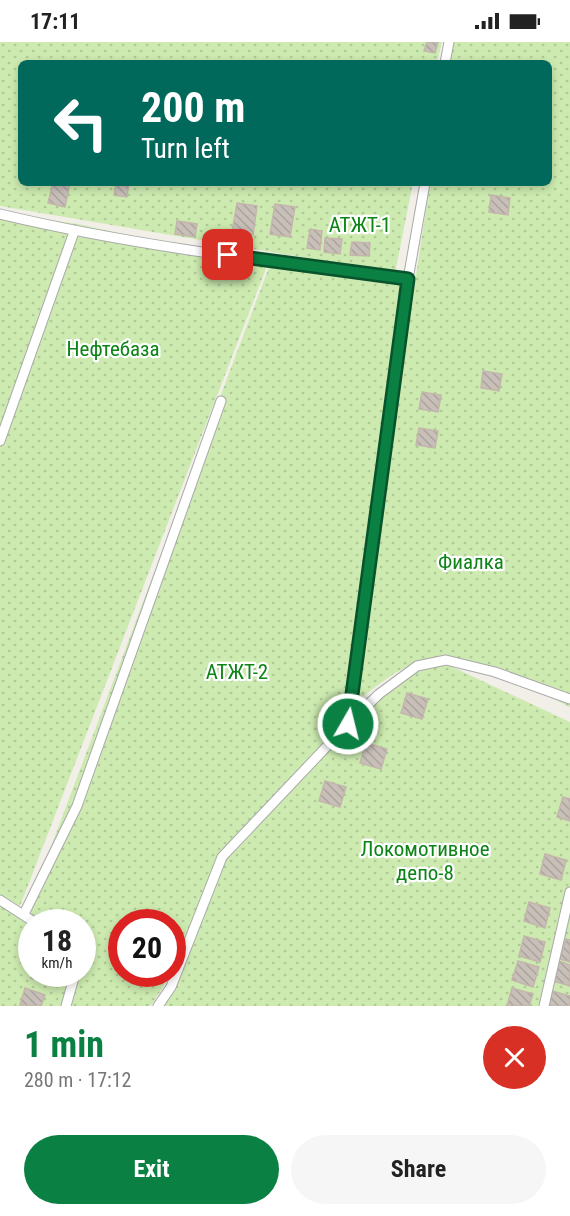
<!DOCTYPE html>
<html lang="en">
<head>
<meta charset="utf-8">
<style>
  body { margin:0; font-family:"Roboto Condensed",sans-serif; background:#f6f6f6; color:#222; height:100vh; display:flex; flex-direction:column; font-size:22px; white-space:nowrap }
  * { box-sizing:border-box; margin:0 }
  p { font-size:20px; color:#767676 }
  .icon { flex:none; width:33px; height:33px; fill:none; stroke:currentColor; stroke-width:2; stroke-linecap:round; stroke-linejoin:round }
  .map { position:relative; height:964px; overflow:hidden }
  .drawer { display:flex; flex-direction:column; background:#fff; flex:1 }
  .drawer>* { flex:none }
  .guide { position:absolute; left:18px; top:18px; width:534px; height:126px; border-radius:9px; box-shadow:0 3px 9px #0003; background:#00695c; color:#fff; overflow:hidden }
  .speed { position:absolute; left:18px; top:867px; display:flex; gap:12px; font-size:30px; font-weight:700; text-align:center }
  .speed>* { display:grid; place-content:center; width:78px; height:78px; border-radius:50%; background:#fff; box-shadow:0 3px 9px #0003; line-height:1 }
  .speed small { font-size:15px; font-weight:400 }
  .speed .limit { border:9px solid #d22; background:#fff; color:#111 }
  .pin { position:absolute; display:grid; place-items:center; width:51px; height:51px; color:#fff; margin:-26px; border-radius:12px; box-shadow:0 3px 9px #0006 }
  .me { position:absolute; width:66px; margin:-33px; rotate:8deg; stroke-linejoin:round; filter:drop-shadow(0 0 4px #0008) }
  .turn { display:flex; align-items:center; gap:21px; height:126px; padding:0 24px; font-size:27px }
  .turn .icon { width:78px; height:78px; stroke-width:2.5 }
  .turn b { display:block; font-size:42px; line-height:51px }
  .round { display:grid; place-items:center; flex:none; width:63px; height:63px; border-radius:32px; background:#f6f6f6 }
  .overview { display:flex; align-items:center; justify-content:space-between; height:102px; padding:0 24px }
  h1 { font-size:36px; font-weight:700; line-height:45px; color:#0b8043 }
  .button { display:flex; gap:12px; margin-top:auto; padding:12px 24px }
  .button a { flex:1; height:69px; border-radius:36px; background:#0b8043; color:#fff; font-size:24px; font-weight:700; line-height:69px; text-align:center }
  .button a+a { background:#f6f6f6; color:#222 }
  .status { display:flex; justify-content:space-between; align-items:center; height:42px; padding:0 30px; background:#fff; direction:ltr }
  .status svg { height:16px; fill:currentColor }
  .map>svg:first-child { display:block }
  .garden { fill:url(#garden-dots) }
  .building { fill:url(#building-back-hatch); stroke:#c4b6ab; stroke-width:1.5 }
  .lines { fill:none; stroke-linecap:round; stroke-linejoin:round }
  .service-casing { stroke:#a9a9a9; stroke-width:11 }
  .service { stroke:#fff; stroke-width:9 }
  .route-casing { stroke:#07532c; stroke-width:15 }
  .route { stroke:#0b8043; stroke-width:10 }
  .labels { text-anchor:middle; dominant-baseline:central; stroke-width:4.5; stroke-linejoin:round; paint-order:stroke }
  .park-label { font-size:21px; fill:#0c8416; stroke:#fff }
</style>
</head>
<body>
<div class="status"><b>17:11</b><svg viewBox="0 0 49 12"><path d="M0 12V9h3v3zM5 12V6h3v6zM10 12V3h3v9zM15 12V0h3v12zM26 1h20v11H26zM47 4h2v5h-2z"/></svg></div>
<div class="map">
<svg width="570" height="964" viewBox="0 0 570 964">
  <defs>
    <pattern id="garden-dots" width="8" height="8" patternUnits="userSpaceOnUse" patternTransform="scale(1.5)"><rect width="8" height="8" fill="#cdebb0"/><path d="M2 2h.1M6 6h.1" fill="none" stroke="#b0c997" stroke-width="1.8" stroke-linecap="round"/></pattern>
    <pattern id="building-back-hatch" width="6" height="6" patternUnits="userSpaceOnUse" patternTransform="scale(1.5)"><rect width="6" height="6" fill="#c7bfb8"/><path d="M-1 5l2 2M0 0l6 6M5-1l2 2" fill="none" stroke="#aba49e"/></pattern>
  </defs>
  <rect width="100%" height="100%" fill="#f2efe9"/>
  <!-- garden -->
  <g class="garden">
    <path d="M0 0H442L437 21H21V141H413L395 231 0 164Z"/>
    <path d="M451 0H570V665C523 643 462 602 409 624 389 632 369 651 351 663L430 141H549V21H448Z"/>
    <path d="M0 171 78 182 267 224 20 864 0 853Z"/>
    <path d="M269 225 405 239 344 682 219 816 173 927 172 880H122V932H171L153 961 150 964H69L79 932H82V880H38L26 871Z"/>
    <path d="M444 621 570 680V964H159L221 820 408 628Z"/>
    <path d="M0 859 32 880V932H75L63 964H0Z"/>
  </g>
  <!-- building -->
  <g class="building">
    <path d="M427 0H438L435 11 424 9Z"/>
    <path d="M53 141H70L65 165 48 161Z"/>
    <path d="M116 141H129L127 155 114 153Z"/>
    <path d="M491 153 510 156 508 173 489 170Z"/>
    <path d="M237 161 257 164 253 193 232 190Z"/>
    <path d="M275 162 295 165 290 195 270 192Z"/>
    <path d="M177 179 197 182 195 195 175 192Z"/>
    <path d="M310 187 322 189 320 208 307 206Z"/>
    <path d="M325 196 342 197 340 212 324 210Z"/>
    <path d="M352 200 370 201 369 214 350 213Z"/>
    <path d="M483 329 502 332 499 349 481 346Z"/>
    <path d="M422 350 441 353 438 370 419 367Z"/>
    <path d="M419 386 438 389 435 406 416 403Z"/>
    <path d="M407 651 428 657 422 677 401 671Z"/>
    <path d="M366 701 387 707 381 727 360 721Z"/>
    <path d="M325 739 346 745 340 765 319 759Z"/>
    <path d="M563 755 570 757V779L557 775Z"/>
    <path d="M545 812 566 818 561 838 540 832Z"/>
    <path d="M529 860 550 866 545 886 524 879Z"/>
    <path d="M524 894 545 900 540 920 519 914Z"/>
    <path d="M566 897 570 898V920L560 917Z"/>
    <path d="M518 919 539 925 533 945 512 938Z"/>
    <path d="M559 919 570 923V944L553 939Z"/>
    <path d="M33 932H55L51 942 31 936Z"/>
    <path d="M25 946 45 953 41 964 20 963Z"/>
    <path d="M512 946 533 952 529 964H507Z"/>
    <path d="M552 949 570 954V964H548Z"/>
  </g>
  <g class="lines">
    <defs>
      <g id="service">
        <path d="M445 21 449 0"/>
        <path d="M0 172C134 204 272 220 408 237"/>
        <path d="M0 399 74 190"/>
        <path d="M348 682 379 652 417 624 446 618 495 630 570 657"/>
        <path d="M0 858 34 880"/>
        <path d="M24 872 77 764 221 359"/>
        <path d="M66 964 75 932"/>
        <path d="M158 964 171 945 222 815 348 682 408 237 425 141"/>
        <path d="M544 964 570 850"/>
      </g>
    </defs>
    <!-- service casing -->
    <use href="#service" class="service-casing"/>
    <!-- service -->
    <use href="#service" class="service"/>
  </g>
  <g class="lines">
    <defs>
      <path id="route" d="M228 213 408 237 348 682"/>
    </defs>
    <!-- route casing -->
    <use href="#route" class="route-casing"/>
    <!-- route -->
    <use href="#route" class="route"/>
  </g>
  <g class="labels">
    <!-- park labels -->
    <g class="park-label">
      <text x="360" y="183">АТЖТ-1</text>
      <text x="113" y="307">Нефтебаза</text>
      <text x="471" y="520">Фиалка</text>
      <text x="237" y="630">АТЖТ-2</text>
      <text x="425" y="807">Локомотивное<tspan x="425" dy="24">депо-8</tspan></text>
    </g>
  </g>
</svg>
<div class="speed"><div>18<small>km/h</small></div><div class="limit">20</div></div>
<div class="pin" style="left:228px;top:213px;background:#d93025"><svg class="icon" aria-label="arrive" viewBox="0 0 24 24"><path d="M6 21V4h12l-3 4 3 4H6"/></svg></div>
<svg class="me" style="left:348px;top:682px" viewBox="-20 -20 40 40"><circle r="17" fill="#0b8043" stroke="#fff" stroke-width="3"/><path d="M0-11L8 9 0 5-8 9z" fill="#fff"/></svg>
<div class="guide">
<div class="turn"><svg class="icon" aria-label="left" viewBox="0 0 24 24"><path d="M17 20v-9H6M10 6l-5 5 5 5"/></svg><div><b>200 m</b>Turn left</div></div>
</div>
</div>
<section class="drawer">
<div class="overview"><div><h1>1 min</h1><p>280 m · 17:12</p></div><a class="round" style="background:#d93025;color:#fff"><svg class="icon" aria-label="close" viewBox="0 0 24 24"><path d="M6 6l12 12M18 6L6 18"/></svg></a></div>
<div class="button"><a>Exit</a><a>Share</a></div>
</section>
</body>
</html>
